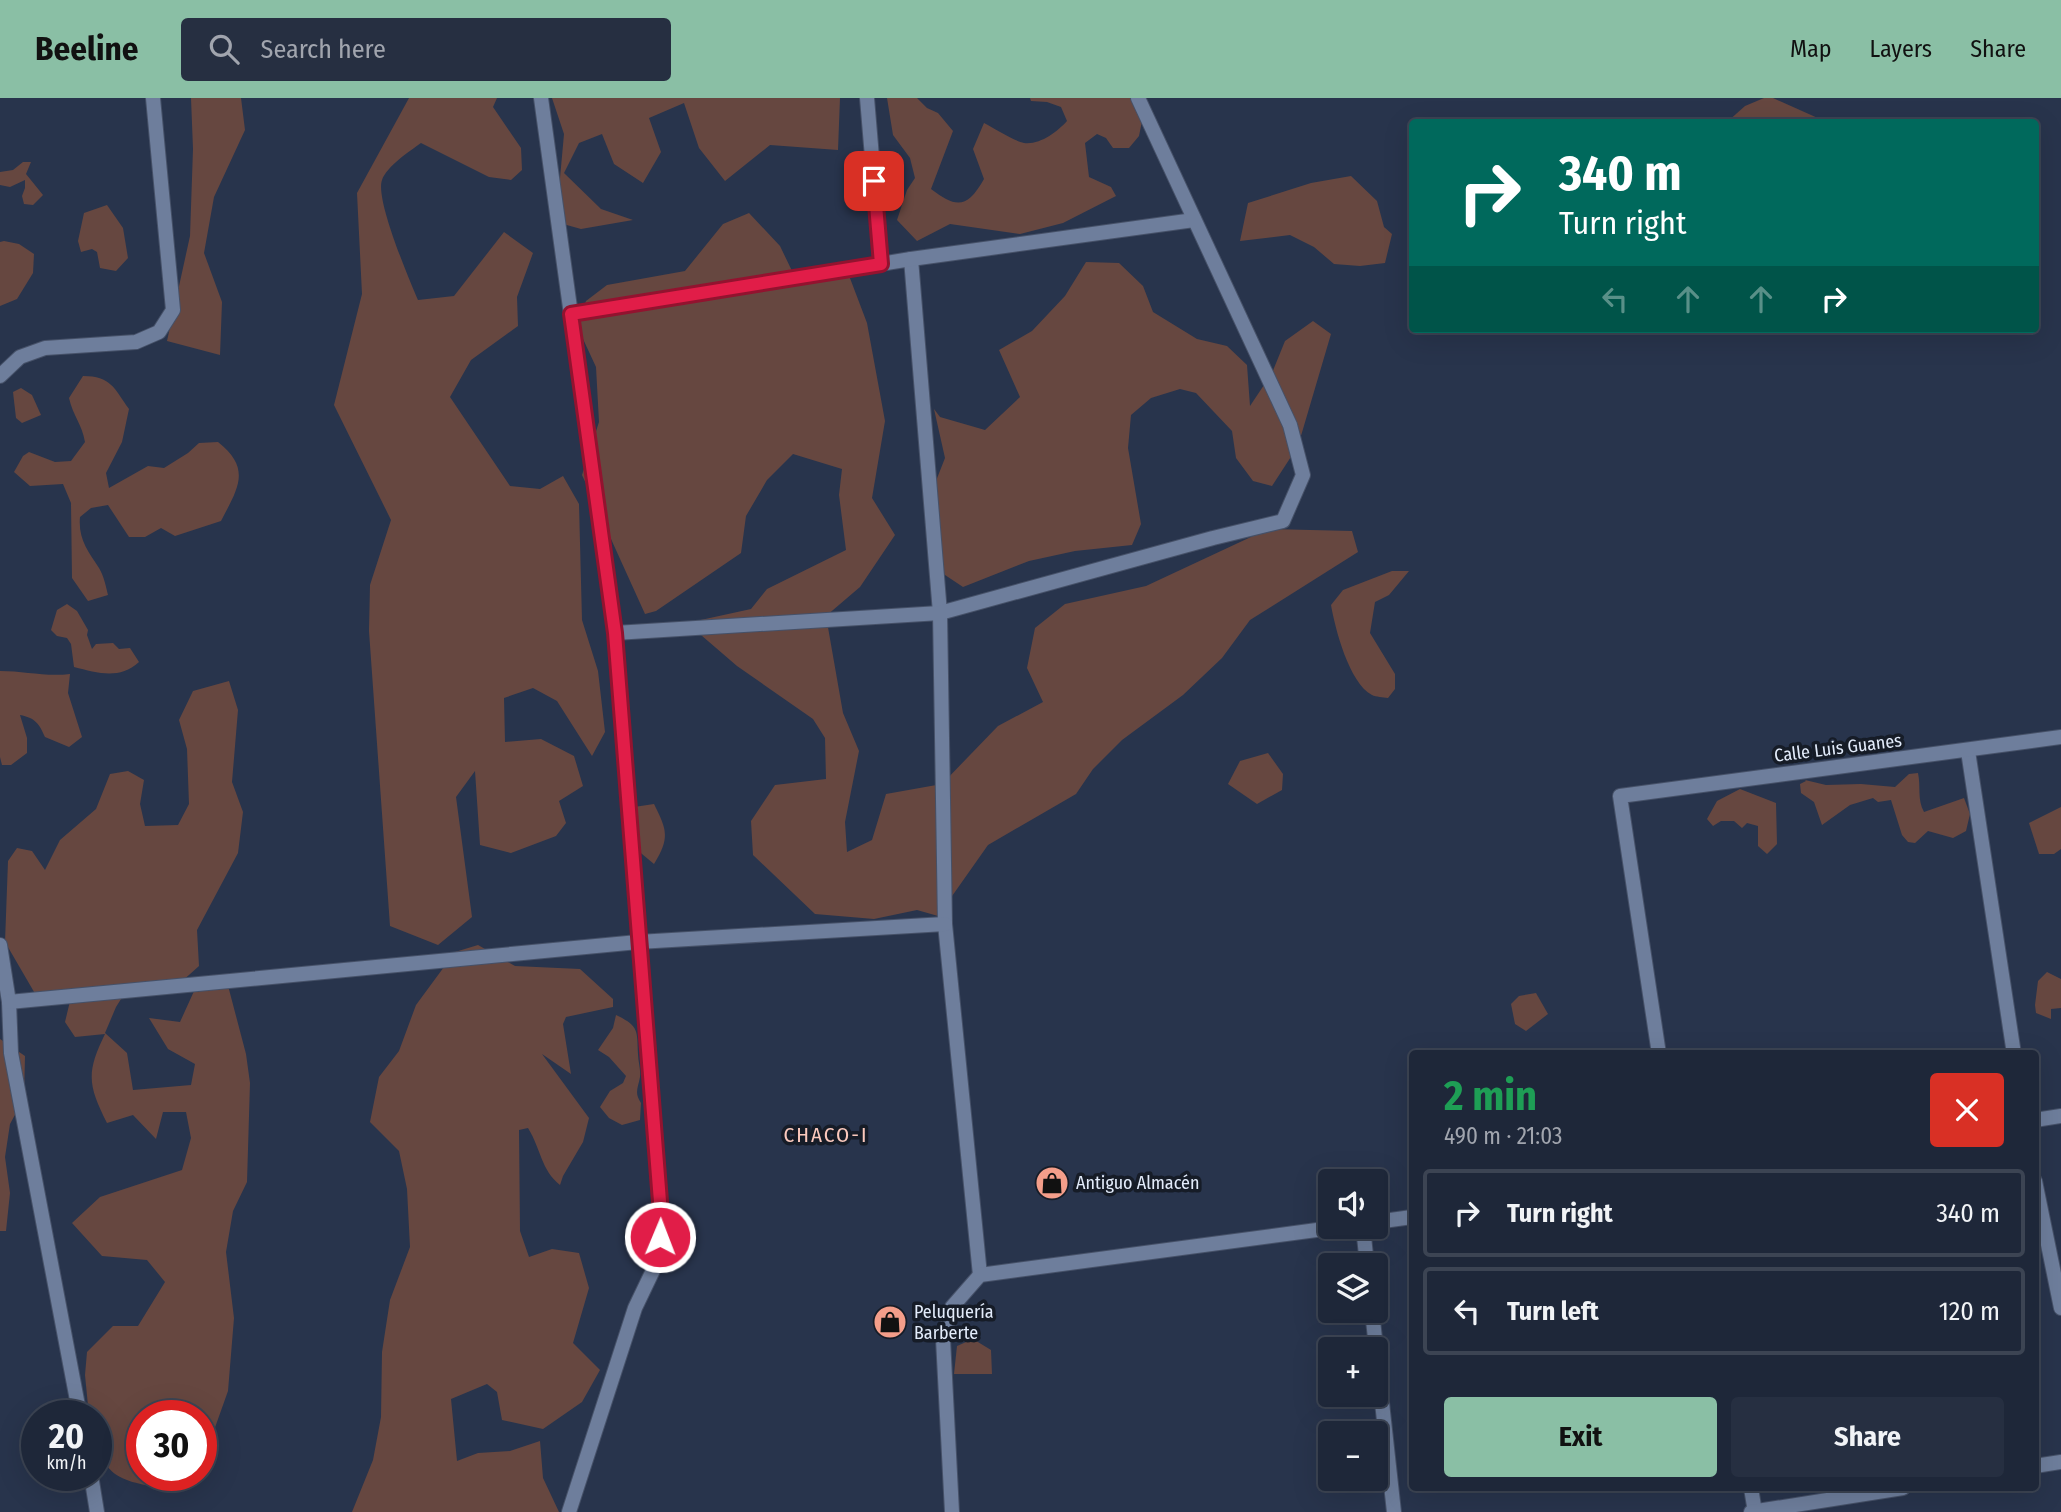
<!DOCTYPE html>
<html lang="en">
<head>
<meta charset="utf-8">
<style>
  body { margin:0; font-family:"Fira Sans Condensed",sans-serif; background:#262f41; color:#f1f3f6; height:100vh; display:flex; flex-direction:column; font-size:26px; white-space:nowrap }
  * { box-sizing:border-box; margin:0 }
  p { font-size:23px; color:#a1a5ae }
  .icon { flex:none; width:38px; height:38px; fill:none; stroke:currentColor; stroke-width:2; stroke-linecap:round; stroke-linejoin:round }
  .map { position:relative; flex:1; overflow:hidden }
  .panel { position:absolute; left:1409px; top:952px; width:630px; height:441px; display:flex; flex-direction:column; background:#1e2739; border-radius:7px; box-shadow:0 7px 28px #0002,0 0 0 2px #3c4453 }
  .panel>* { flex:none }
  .hud { position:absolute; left:1409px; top:21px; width:630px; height:214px; border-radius:7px; box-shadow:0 7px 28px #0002,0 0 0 2px #3c4453; background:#00695c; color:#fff; overflow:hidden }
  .buttons { position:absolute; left:1318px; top:1071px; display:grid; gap:14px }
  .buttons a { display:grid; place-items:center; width:70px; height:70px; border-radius:7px; background:#1e2739; box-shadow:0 7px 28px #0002,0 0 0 2px #3c4453; font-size:35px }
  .speed { position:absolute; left:21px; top:1302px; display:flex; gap:14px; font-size:35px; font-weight:700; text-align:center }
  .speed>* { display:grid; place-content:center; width:91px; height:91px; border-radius:50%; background:#1e2739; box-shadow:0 7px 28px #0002,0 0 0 2px #3c4453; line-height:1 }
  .speed small { font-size:18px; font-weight:400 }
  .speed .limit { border:10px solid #d22; background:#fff; color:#111 }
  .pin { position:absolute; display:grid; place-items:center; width:60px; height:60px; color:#fff; margin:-30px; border-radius:14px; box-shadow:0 4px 10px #0006 }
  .me { position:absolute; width:77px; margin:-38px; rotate:1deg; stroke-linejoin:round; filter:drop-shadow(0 0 5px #0008) }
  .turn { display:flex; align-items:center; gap:24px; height:147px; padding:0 35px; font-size:32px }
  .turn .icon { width:91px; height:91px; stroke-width:2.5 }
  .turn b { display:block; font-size:49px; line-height:60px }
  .lanes { display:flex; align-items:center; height:66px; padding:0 35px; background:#0003; justify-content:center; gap:35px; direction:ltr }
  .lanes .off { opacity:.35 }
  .round { display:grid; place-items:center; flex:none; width:74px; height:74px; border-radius:7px; background:#262f41 }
  .overview { display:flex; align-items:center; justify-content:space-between; height:119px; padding:0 35px }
  h1 { font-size:42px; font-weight:700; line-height:52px; color:#1e9e55 }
  .cta { display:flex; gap:14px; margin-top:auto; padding:14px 35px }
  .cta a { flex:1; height:80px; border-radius:7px; background:#8abfa5; color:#111; font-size:28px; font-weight:700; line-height:80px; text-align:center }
  .cta a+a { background:#262f41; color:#f1f3f6 }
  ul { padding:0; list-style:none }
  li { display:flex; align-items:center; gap:21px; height:88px; margin:0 14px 10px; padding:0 21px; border:4px solid #3c4453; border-radius:7px }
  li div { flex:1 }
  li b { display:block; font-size:26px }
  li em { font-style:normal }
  header { display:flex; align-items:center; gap:42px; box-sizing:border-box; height:98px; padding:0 35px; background:#8abfa5; color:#111 }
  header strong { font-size:33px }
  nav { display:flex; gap:38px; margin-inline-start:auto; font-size:24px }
  .search { width:490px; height:63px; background:#262f41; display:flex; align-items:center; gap:18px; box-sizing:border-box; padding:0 24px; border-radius:7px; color:#a1a5ae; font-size:26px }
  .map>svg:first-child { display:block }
  .green { fill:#664740 }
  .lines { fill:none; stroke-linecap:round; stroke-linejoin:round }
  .minor-casing { stroke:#465168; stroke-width:16 }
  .minor { stroke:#6e7e9c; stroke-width:14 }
  .route-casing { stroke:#92132f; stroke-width:18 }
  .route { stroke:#e11d48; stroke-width:12 }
  .labels { text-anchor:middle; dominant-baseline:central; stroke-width:7; stroke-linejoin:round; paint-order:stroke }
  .street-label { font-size:18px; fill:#e3ecfb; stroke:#161c27 }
  .poi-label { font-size:18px; fill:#e3ecfb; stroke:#161c27; text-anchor:start }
  .quarter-label { font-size:21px; letter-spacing:2px; fill:#fbc9bd; stroke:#161c27 }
</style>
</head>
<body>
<header>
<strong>Beeline</strong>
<div class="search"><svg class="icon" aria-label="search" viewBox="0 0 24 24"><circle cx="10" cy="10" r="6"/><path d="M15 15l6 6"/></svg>Search here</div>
<nav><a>Map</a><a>Layers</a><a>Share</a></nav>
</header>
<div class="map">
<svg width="2061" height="1414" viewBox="0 0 2061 1414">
  <rect width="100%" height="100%" fill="#28344c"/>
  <!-- green -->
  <g class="green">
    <path d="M191 0H241L245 32 214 99 204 155 222 204 220 257 167 243 190 138 193 51Z"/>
    <path d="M409 0H497L493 9 521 50 522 72 511 82 489 79 421 45C410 53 387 68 382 82 375 101 409 181 418 202L454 198 504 134 533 155 517 199 518 228 471 262 450 299 510 388 540 391 563 378 579 406 582 522 598 573 605 634 592 658 557 603 533 590 504 600 505 644 541 641 574 658 583 688 559 703 566 725 556 738 511 755 480 747 475 673 456 699 472 819 438 847 390 828 369 533 370 487 391 422 334 307 362 196 357 95Z"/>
    <path d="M552 0H840L838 52 770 47 725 83 699 50 684 5 649 20 661 54 643 85 614 66 602 36 579 45 564 75 601 111 633 122 581 131 556 124 564 36Z"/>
    <path d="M887 0H917L927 10 938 15 953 33 931 91C956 110 967 111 984 81L973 51 984 25C994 30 1014 43 1024 45 1040 47 1057 34 1067 23L1061 9 1047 4 1031 3 1030 0H1130L1143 18 1139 38 1129 50H1113L1106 40 1097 36 1085 45 1089 79 1111 89 1116 98 1063 125 1020 136 950 126 917 143 897 122 907 92 915 80 910 60 893 37Z"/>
    <path d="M1764 0H1773L1820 21V24H1727L1745 8Z"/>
    <path d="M23 64H31L26 76 43 97 33 107 24 106 22 98 25 90V82L10 89 0 87V74L13 72Z"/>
    <path d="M1351 78 1377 103 1384 129 1392 136 1385 165 1360 168 1334 166 1314 149 1290 137 1240 143 1248 105 1311 85Z"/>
    <path d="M107 107 123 130 128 160 116 173 100 170 97 154 92 151 81 154 78 143 84 115Z"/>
    <path d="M749 115 780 148 793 175 845 167 867 225 885 323 872 400 895 437 860 489 826 518 843 615 859 653 845 724 847 754 872 742 886 696 942 686 998 628 1043 604 1027 570 1035 530 1065 506 1146 488 1268 431 1352 433 1358 454 1250 522 1222 560 1183 597 1122 642 1093 671 1076 696 988 747 938 818 917 812 874 821 815 816 753 757 751 723 775 687 826 681 825 640 813 621 737 568 687 525 751 511 767 491 846 452 839 397 842 371 793 356 767 382 746 418 741 455 656 513 645 516 582 377 599 324 596 269 577 228 586 203 607 187 685 173 723 126Z"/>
    <path d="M4 143 19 146 34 156 33 175 17 201 0 208V144Z"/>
    <path d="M1086 164 1119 165 1143 188 1153 214 1197 241 1227 248 1247 267 1250 308 1272 275 1285 243 1313 223 1331 236 1298 348 1272 388 1253 383 1236 360 1232 333 1196 295 1180 291 1151 300 1131 317 1128 350 1141 426 1132 447 1075 453 1029 463 963 489 939 473 934 388 945 360 934 311 940 319 985 332 1020 299 999 252 1032 233 1065 198Z"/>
    <path d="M83 278C111 278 114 290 129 311L122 344 106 375 109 390 148 368 164 370 188 355 199 345 218 344C252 371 238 390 221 423L175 438 161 430 145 439H129L108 407 91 410 80 419C78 441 88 453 99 470 104 478 106 489 108 497L88 503 72 480 71 405 63 386 30 388 14 374 23 358 29 354 55 364 71 363 85 344C82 326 73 318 69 300Z"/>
    <path d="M21 290 32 297 41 317 22 325 16 320 13 294Z"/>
    <path d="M1392 473H1409L1389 497 1375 504 1370 535 1395 576V591L1388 600C1383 599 1376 599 1372 597 1349 585 1335 530 1331 507L1343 492Z"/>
    <path d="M67 506 77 513 88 532 87 537 92 551 96 546 113 545 119 551 130 550 139 564C119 582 98 575 74 569L71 546 67 540 57 538 51 532 57 512Z"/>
    <path d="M0 573C24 573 46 579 70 576L68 595 82 639 69 649 45 639C39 625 35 620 20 617L27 640V655L11 667H2L0 659Z"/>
    <path d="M229 583 238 612 232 684 243 714 238 755 197 832 199 868 180 885 128 890 116 909 105 935 127 955 133 992 191 987 195 966 168 951 149 920 180 924 195 891 226 880 246 956 250 985 247 1084 233 1113 226 1154 234 1220 228 1293 207 1352 201 1361V1318H142V1377H191L181 1393C124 1383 96 1386 96 1318H89L85 1277 87 1254 113 1228H138L165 1184 147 1162 102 1158 72 1125 100 1099 182 1072 191 1040 186 1014H163L156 1041 133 1017 107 1025C88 987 86 975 105 936L75 939 65 924 71 899H37L5 844 8 763 17 750 32 753 45 772 60 742 96 711 110 676 128 673 144 682 140 706 145 728 178 727 189 706 187 651 179 622 193 593Z"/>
    <path d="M1268 655 1283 676 1282 692 1257 706 1228 686 1240 663Z"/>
    <path d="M1918 675C1921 689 1917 701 1924 714L1964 700 1970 716 1966 733 1953 740 1928 733 1915 745 1908 744 1902 737 1891 702 1878 704 1873 700 1850 707 1822 727 1814 704 1801 695 1800 686 1806 683 1805 682 1826 687 1861 686 1895 689 1909 676Z"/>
    <path d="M1740 691 1776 705 1777 746 1767 756 1758 748V728L1747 725 1742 730 1734 723H1721L1713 728 1707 721 1717 703Z"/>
    <path d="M654 706C667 732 670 740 654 766L636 751 634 709Z"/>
    <path d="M2061 709V751L2054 756H2039L2029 725Z"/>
    <path d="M478 847 515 868 580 871 613 901V909L566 919 563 926 571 976 542 956 589 1020 583 1044 563 1078 560 1087C541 1072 541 1051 528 1030L519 1032 520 1133 529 1159 552 1151 579 1155 589 1190 573 1245 600 1272 582 1304 543 1331 502 1322 497 1294 487 1286 451 1301 457 1363 478 1355 510 1353 540 1343 543 1380 559 1414H352L373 1362 381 1319 382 1254 390 1202 410 1149 407 1091 399 1053 370 1024 379 979 399 953 416 907 455 854Z"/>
    <path d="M2047 874 2061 881V910L2051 911V921L2036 915 2035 907 2038 883Z"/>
    <path d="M1536 895 1548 916 1526 933 1515 926 1511 906 1519 898Z"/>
    <path d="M616 917C639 928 637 932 638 956 638 963 641 972 640 979 638 990 634 995 641 1005L640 1022 622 1027 609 1020 600 1009 610 993 623 985 626 978 609 959 598 952 613 930Z"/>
    <path d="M0 941 25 958 24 1000 10 1026 5 1059 10 1095 6 1133H0Z"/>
    <path d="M973 1241 991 1252 992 1276H954L957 1248Z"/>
  </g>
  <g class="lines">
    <defs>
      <g id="minor">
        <path d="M541 0 615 535 661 1116 658 1162 635 1210 569 1414"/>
        <path d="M867 0 881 166"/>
        <path d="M911 161 940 515 945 826 980 1177"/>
        <path d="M571 216 911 161 1194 122"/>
        <path d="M0 278 20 259 45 250 136 244 159 234 173 212 153 0"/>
        <path d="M615 535 940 515 1213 440 1283 423 1303 377 1290 327 1138 0"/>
        <path d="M1968 653 2014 956"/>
        <path d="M0 847 9 904 11 955 80 1318"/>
        <path d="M9 904 638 844 945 826"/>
        <path d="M1659 956 1620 698 2061 639"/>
        <path d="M2035 1022 2061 1018"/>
        <path d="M2035 1083 2061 1210"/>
        <path d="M1376 1124 1412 1119"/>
        <path d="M1363 1129 1367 1167"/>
        <path d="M1372 1213 1394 1414"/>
        <path d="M2035 1368 2061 1364"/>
        <path d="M91 1377 97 1414"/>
        <path d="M1751 1390 1755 1414"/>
        <path d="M952 1414 943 1241 952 1209 980 1177 1339 1129"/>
        <path d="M1751 1414 1903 1390"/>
      </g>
    </defs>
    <!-- minor casing -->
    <use href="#minor" class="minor-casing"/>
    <!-- minor -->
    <use href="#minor" class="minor"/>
  </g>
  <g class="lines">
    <defs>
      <path id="route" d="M660 1139 661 1116 615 535 571 216 881 166 874 83"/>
    </defs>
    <!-- route casing -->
    <use href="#route" class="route-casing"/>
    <!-- route -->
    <use href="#route" class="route"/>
  </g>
  <!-- icons -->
  <defs>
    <symbol id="shop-disc" viewBox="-11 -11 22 22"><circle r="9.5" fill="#f49e8a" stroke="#161c27"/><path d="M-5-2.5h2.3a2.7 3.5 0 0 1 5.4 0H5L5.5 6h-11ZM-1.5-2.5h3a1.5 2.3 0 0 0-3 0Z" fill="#111"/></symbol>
  </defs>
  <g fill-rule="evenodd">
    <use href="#shop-disc" x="1033" y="1066" width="38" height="38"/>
    <use href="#shop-disc" x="871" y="1205" width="38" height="38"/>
  </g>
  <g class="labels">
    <!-- street labels -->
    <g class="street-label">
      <text transform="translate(1838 650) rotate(-7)">Calle Luis Guanes</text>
    </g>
    <!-- poi labels -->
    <g class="poi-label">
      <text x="1076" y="1085">Antiguo Almacén</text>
      <text x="914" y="1214">Peluquería<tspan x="914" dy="21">Barberte</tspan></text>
    </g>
    <!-- quarter labels -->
    <g class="quarter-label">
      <text x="826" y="1037">CHACO-I</text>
    </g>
  </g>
</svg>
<div class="buttons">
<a><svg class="icon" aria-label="sound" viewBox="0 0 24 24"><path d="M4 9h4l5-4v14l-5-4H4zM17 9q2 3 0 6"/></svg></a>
<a><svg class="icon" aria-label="layers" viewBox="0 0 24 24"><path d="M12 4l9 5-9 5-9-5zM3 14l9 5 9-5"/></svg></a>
<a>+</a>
<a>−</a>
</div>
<div class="speed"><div>20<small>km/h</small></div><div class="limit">30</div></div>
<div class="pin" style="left:874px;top:83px;background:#d93025"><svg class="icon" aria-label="arrive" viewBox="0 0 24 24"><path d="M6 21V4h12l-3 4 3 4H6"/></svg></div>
<svg class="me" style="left:660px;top:1139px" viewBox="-20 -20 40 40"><circle r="17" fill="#e11d48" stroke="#fff" stroke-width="3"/><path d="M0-11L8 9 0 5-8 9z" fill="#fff"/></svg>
<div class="hud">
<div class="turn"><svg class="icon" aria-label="right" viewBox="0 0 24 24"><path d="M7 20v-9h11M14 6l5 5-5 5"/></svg><div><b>340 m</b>Turn right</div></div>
<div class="lanes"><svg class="icon off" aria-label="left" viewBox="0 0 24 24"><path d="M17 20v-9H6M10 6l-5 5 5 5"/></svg><svg class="icon off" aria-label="ahead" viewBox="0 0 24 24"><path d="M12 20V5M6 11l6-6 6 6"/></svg><svg class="icon off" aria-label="ahead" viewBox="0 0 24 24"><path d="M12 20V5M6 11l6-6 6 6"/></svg><svg class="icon" aria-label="right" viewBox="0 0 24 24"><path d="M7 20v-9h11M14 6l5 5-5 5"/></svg></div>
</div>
<section class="panel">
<div class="overview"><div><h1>2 min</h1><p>490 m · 21:03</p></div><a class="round" style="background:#d93025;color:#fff"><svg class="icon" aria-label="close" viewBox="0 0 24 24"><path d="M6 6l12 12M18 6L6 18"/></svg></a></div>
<ul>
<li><svg class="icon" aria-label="right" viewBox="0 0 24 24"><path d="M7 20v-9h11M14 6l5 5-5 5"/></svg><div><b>Turn right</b></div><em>340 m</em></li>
<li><svg class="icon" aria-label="left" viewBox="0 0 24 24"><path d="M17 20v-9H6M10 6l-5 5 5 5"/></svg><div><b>Turn left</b></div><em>120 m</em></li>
</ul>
<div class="cta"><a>Exit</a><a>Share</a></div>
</section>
</div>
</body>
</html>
